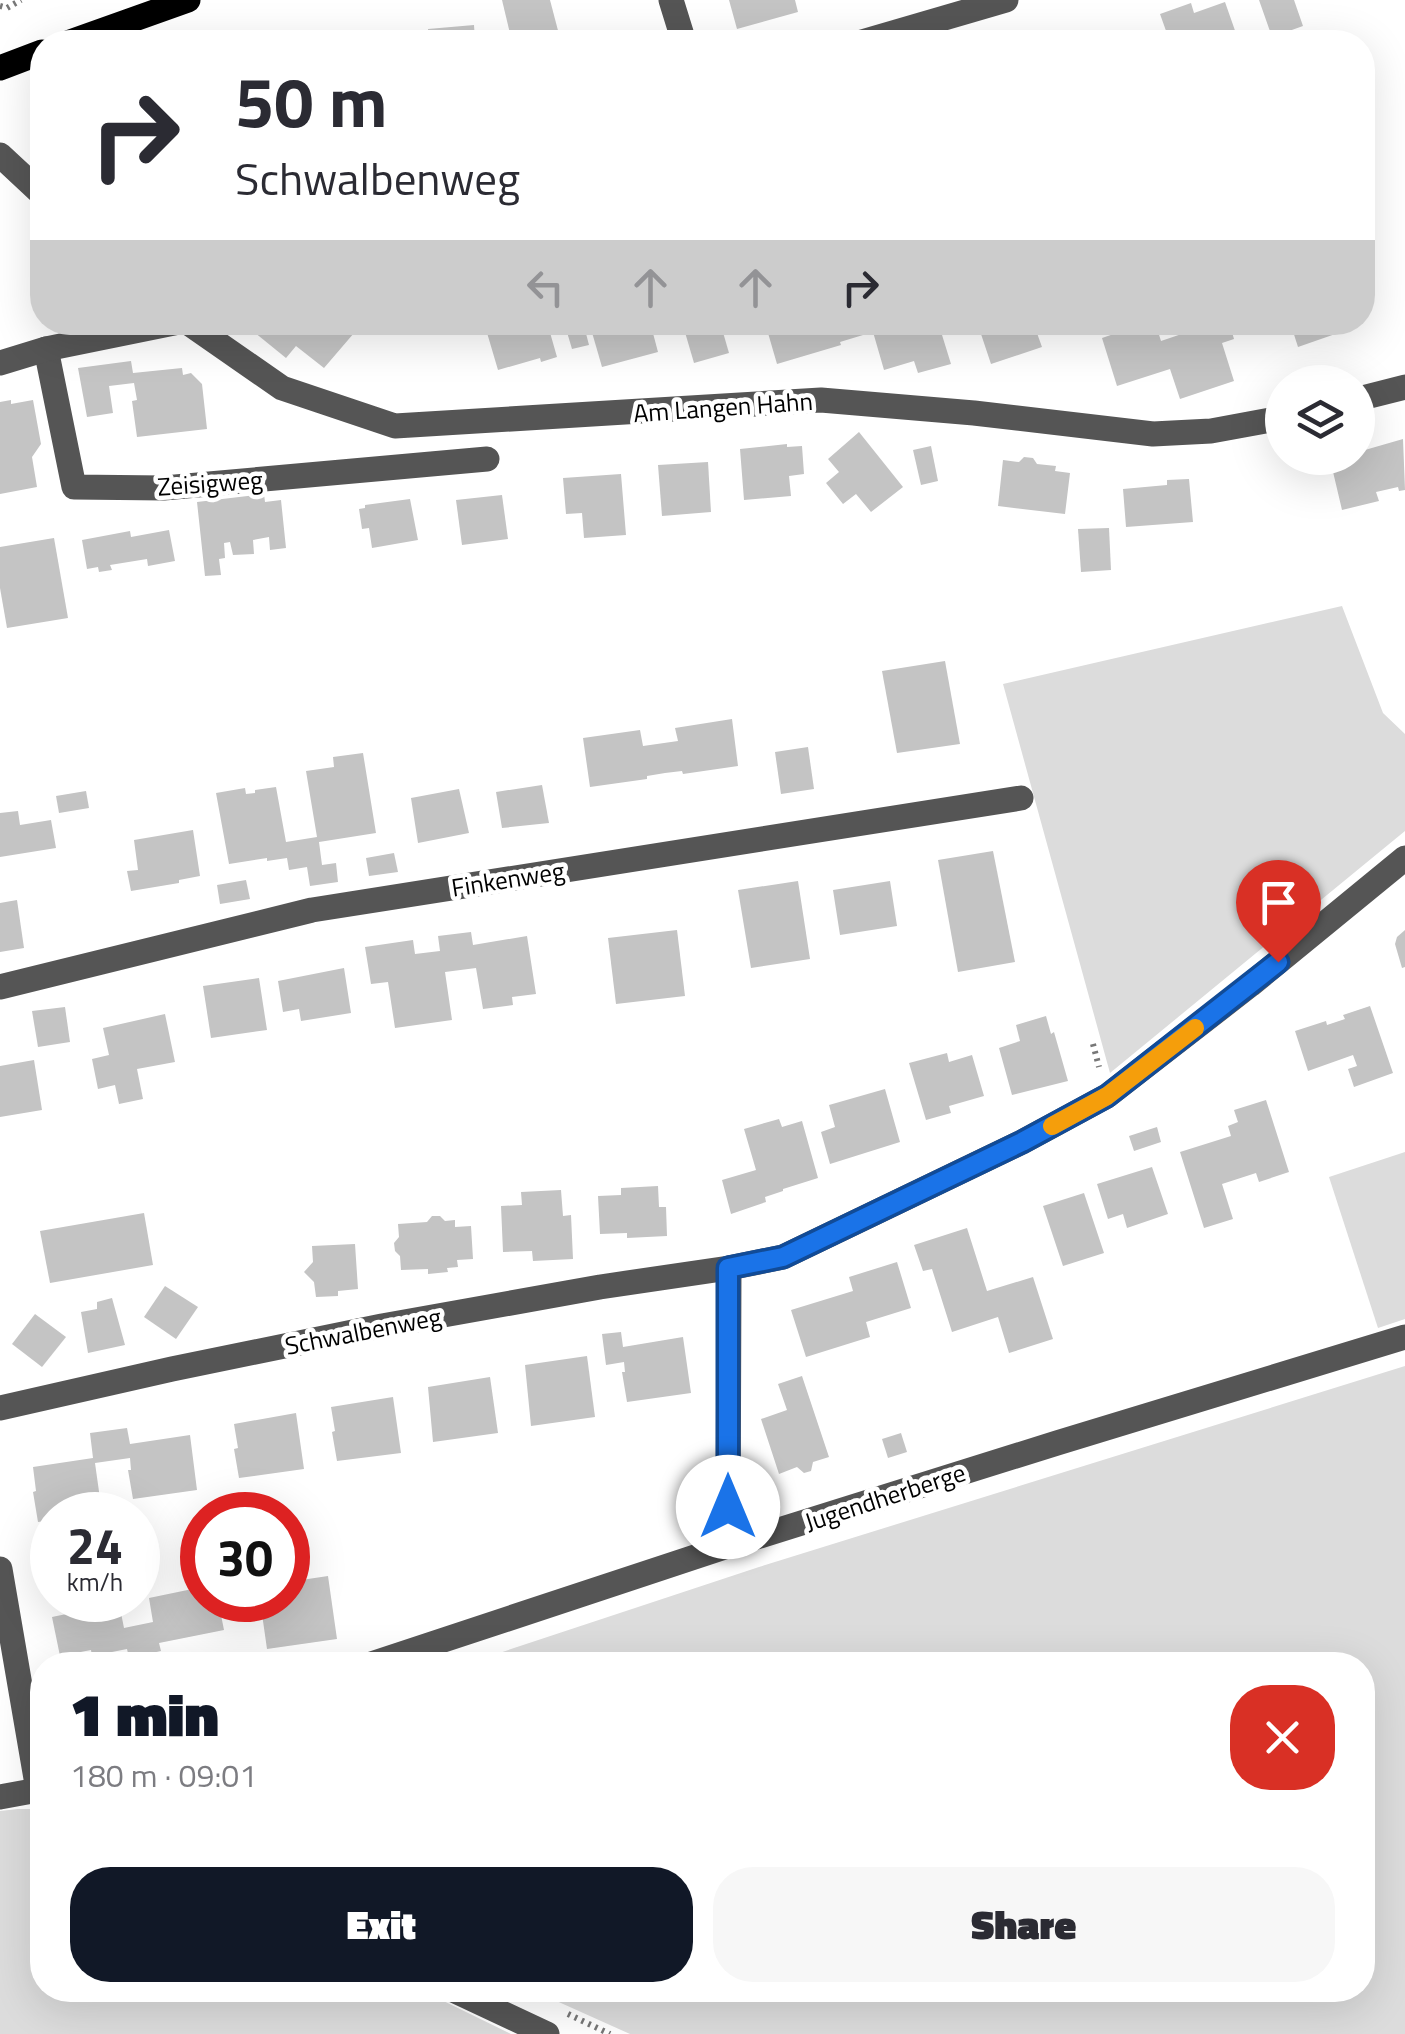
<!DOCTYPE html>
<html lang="en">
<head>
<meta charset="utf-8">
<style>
  body { margin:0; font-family:"Titillium Web",sans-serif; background:#f7f7f7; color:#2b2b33; height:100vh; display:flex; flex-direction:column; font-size:38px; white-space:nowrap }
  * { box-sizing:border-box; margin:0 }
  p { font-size:32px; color:#7c7c81 }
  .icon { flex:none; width:55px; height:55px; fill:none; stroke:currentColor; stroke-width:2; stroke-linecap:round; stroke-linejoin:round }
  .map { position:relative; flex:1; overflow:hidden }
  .drawer { position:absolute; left:30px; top:1652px; width:1345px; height:350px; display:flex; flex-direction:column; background:#fff; border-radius:40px; box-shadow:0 10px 40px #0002 }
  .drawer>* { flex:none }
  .guide { position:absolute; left:30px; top:30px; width:1345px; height:305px; border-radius:40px; box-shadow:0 10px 40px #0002; background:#fff; color:#2b2b33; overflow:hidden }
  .buttons { position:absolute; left:1265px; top:365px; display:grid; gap:20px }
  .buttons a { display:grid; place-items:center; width:110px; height:110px; border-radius:50%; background:#fff; box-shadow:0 10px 40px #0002; font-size:50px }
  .speed { position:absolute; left:30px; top:1492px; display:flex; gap:20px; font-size:50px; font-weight:700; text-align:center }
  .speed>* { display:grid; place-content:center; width:130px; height:130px; border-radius:50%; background:#fff; box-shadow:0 10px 40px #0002; line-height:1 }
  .speed small { font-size:25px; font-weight:400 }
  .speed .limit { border:15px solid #d22; background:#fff; color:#111 }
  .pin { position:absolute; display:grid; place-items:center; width:85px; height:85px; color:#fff; margin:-102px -42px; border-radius:50% 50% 50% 0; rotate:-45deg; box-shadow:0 0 10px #0007 }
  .pin .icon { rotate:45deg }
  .me { position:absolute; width:110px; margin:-55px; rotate:0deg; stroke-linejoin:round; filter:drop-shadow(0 0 8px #0008) }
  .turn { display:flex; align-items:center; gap:35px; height:210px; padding:0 40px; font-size:45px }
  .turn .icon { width:130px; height:130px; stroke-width:2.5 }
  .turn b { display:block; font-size:70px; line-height:85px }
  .lanes { display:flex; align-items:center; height:95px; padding:0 40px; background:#0003; justify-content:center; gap:50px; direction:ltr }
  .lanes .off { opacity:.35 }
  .round { display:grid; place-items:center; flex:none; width:105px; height:105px; border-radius:40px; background:#f7f7f7 }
  .headline { display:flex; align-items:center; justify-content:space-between; height:170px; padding:0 40px }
  h1 { font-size:60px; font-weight:800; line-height:75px; color:#111827 }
  .cta { display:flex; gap:20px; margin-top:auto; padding:20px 40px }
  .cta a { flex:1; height:115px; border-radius:40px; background:#111827; color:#fff; font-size:40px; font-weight:800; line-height:115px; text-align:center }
  .cta a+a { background:#f7f7f7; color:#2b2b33 }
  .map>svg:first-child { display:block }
  .green { fill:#dcdcdc }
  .building { fill:#c4c4c4 }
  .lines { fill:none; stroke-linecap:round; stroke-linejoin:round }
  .path { stroke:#777; stroke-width:6; stroke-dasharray:2.5 5; stroke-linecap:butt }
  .minor { stroke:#555; stroke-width:25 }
  .major { stroke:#000; stroke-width:25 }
  .route-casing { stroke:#114b97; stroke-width:25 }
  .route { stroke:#1a73e8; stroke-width:18 }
  .slow { stroke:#f59e0b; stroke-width:18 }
  .labels { text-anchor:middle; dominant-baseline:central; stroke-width:9; stroke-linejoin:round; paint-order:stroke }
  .street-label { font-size:25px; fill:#000; stroke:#fff }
</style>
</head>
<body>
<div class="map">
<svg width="1405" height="2034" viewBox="0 0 1405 2034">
  <rect width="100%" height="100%" fill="#fff"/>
  <!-- green -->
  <g class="green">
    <path d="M1342 606 1383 713 1405 734V831L1110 1073 1003 684Z"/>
    <path d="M1405 1152V1319L1378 1328 1329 1177Z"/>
    <path d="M1405 1366V2034H630L532 1990H1362V1665H463L759 1567Z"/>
    <path d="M18 1809H42V1990H421L511 2034H0V1811Z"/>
  </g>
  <!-- building -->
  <g class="building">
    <path d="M502 0H550L561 42H512Z"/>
    <path d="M729 0H795L798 12 737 29Z"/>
    <path d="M1259 0H1294L1303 26 1272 37Z"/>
    <path d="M1225 2 1239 42H1170L1160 14 1191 3 1194 13Z"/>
    <path d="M474 25 475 42H429L428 29Z"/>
    <path d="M262 322H356L360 326 324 368 296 346 286 358 254 332Z"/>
    <path d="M498 322H547L557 357 541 362 540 358 498 370 485 326Z"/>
    <path d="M564 322H583L589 345 572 349Z"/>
    <path d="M589 322H650L658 352 602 367Z"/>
    <path d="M682 322H720L729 353 694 363Z"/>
    <path d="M772 322H860L863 335 840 342 841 345 777 364 768 333 775 331Z"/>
    <path d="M879 322H938L951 364 918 373 914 361 884 370 871 325Z"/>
    <path d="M977 322H1033L1042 347 991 364Z"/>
    <path d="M1149 322H1155L1161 341 1217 322H1229L1234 339 1222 343 1234 381 1180 399 1170 369 1117 386 1102 338Z"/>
    <path d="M1290 322H1337L1341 332 1298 347Z"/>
    <path d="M131 361 133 373 182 368 183 375 191 373 202 384 207 429 137 437 132 401 137 400 134 383 109 386 113 413 87 417 78 368Z"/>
    <path d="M11 400V404L33 400 41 444 32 457 37 487 0 494V402Z"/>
    <path d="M859 432 903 487 871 512 856 494 843 504 826 483 839 472 828 459Z"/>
    <path d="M1403 439 1405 490 1399 491 1398 487 1376 492 1379 501 1342 510 1330 459 1358 458V452Z"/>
    <path d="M787 444V447L802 446 804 474 789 476 791 496 744 500 740 449Z"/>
    <path d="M931 446 938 481 921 485 913 450Z"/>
    <path d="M1024 457 1033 458 1037 464 1056 466 1055 471 1070 473 1065 514 998 506 1003 460 1019 462Z"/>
    <path d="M708 462 711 512 662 516 658 465Z"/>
    <path d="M621 474 626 535 584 538 582 513 566 514 563 478Z"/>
    <path d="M1189 479 1193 522 1126 527 1123 489 1167 485V480Z"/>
    <path d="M264 494 265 502 281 500 286 548 270 550 269 537 253 540 254 554 233 555 230 542 224 543 225 558 219 559 221 575 205 576 197 502Z"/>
    <path d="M502 495 508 539 462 545 456 500Z"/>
    <path d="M410 499 418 540 372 548 369 528 362 529 359 509 365 508V505Z"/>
    <path d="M1109 528 1111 570 1081 572 1078 529Z"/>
    <path d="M169 530 175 561 148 566 147 559 110 565 112 570 99 572 98 567 87 569 82 540 130 531 131 537Z"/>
    <path d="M54 538 68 618 7 628 0 588V547Z"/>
    <path d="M945 661 960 744 897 753 882 671Z"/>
    <path d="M732 719 738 766 683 774 682 771 665 773 647 776V779L590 787 583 738 640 730 643 746 678 741 675 728Z"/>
    <path d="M808 747 814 789 781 794 775 752Z"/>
    <path d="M363 753 376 833 319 842 322 865 336 863 338 882 310 886 307 867 289 870 287 858 267 861V858L229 864 216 793 245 788 246 794 255 793V790L276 787 286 842 317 837 306 771 334 767 333 757Z"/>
    <path d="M542 785 549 823 502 828 496 792Z"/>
    <path d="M459 789 469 833 418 843 411 798Z"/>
    <path d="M86 791 89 808 59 813 56 796Z"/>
    <path d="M18 811 20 825 51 820 56 848 0 857V813Z"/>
    <path d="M193 830 200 876 179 880V883L131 891 127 871 138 870 134 840Z"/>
    <path d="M993 851 1015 962 958 972 938 860Z"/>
    <path d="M394 853 398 872 369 876 366 858Z"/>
    <path d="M246 880 250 899 220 904 217 885Z"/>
    <path d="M798 881 810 959 751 968 738 890Z"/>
    <path d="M890 881 897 926 840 935 833 890Z"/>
    <path d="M17 900 24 948 0 952V903Z"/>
    <path d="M677 930 685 996 616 1004 608 938Z"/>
    <path d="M1405 930V967L1402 968 1395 944 1397 937Z"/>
    <path d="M471 932 473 945 527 936 536 994 512 997 513 1005 483 1009 476 968 445 972 452 1020 395 1028 388 982 371 984 365 947 413 940 415 954 440 951 438 936Z"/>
    <path d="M344 968 351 1013 301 1021 299 1009 283 1012 278 981Z"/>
    <path d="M259 978 267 1030 211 1038 203 986Z"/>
    <path d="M1370 1006 1393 1073 1354 1087 1348 1069 1357 1066 1353 1055 1308 1071 1295 1031 1326 1021 1327 1025 1345 1019 1343 1015Z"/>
    <path d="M65 1007 70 1042 38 1047 32 1011Z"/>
    <path d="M165 1014 175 1062 137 1069 143 1099 119 1104 115 1085 98 1089 92 1059 109 1055 103 1028Z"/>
    <path d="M1046 1016 1051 1034 1054 1032 1068 1081 1012 1095 999 1048 1020 1041 1016 1025Z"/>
    <path d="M947 1053 949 1062 972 1055 984 1096 949 1106 951 1113 926 1120 909 1063Z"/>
    <path d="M34 1060 42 1110 0 1117V1066Z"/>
    <path d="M885 1089 900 1142 830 1164 821 1132 835 1127 829 1105Z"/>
    <path d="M1266 1100 1289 1172 1259 1182 1256 1173 1222 1184 1233 1219 1204 1228 1180 1152 1231 1136 1228 1126 1238 1122 1234 1110Z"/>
    <path d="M779 1119 782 1127 802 1121 818 1178 783 1189V1191L765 1197 766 1202 731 1214 722 1180 756 1170 744 1129Z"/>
    <path d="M1157 1127 1161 1142 1134 1151 1129 1136Z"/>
    <path d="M1152 1167 1168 1214 1127 1228 1123 1214 1108 1219 1097 1184Z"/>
    <path d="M658 1186 659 1207H666L667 1236 627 1238V1233L600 1234 598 1196 621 1195V1188Z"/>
    <path d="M561 1190 563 1216 571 1215 573 1259 533 1261 532 1251 503 1252 501 1206 522 1205 521 1192Z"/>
    <path d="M1084 1193 1104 1253 1063 1266 1043 1206Z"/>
    <path d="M144 1213 153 1265 50 1283 40 1231Z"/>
    <path d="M432 1216H440L445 1221 455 1220V1227L471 1226 473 1259 457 1260 458 1267 447 1268 448 1272 428 1274V1269L401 1270 400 1256 395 1251 394 1243 399 1237 398 1224 427 1222Z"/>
    <path d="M967 1228 987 1291 1033 1277 1053 1339 1009 1353 998 1317 952 1332 932 1269 923 1271 914 1245Z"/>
    <path d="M355 1244 358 1289 338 1291V1296L316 1297 314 1282 304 1272 313 1262 312 1246Z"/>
    <path d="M897 1262 911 1308 866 1322 870 1337 806 1357 791 1310 853 1291 849 1277Z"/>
    <path d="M165 1286 198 1307 176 1339 144 1317Z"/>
    <path d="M112 1298 125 1345 88 1353 81 1312 97 1309V1302Z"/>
    <path d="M35 1314 66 1337 42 1367 12 1344Z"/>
    <path d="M621 1332 623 1347 683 1337 691 1393 627 1402 622 1372H625L624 1362 606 1365 602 1334Z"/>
    <path d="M587 1356 595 1417 531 1426 525 1365Z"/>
    <path d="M802 1376 829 1457 813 1462 811 1471 804 1473 797 1467 779 1474 761 1419 787 1410 778 1384Z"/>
    <path d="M490 1377 498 1433 433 1442 428 1387Z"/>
    <path d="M393 1397 401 1453 337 1461 332 1432 335 1431 331 1407Z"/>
    <path d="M296 1413 304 1469 239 1478 234 1449 238 1448 234 1424Z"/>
    <path d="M127 1428 130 1444 190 1435 197 1490 133 1499 128 1470H131L130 1458 95 1463 102 1513 52 1515V1520L38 1522 33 1492 36 1491 33 1467 93 1458 90 1433Z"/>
    <path d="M901 1433 907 1452 888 1458 882 1439Z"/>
    <path d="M328 1576 337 1639 267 1649 260 1600H288V1582Z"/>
    <path d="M202 1587V1600H218L224 1630 159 1643 161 1651 129 1658 127 1649 92 1656 91 1650 60 1656 52 1617 119 1603 124 1628 153 1622 149 1598Z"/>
  </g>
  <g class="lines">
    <!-- path -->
    <g class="path">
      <path d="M0 6 7 8 21 0"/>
      <path d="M1093 1044 1099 1067"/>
      <path d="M568 2014 610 2034"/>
    </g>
    <!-- minor -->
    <g class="minor">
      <path d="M671 0 684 42"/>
      <path d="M862 42 1006 0"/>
      <path d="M0 155 42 194"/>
      <path d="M187 322 282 388 395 426 821 400 974 413 1153 434 1211 431 1282 418"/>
      <path d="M46 349 74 487 164 488 487 459"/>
      <path d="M0 363 46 349 179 322"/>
      <path d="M1358 399 1405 387"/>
      <path d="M0 987 312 910 1021 798"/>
      <path d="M0 1408 172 1369 382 1326 600 1287 729 1268 783 1257 1022 1142 1107 1096 1250 985 1405 858"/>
      <path d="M728 1546 729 1268"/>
      <path d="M0 1569 38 1790"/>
      <path d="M368 1665 728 1546 1057 1443 1405 1337"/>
      <path d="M0 1797 38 1790 42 1792"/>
      <path d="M453 1990 547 2034"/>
    </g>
    <!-- major -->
    <g class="major">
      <path d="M70 42 188 0"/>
      <path d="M0 68 42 52"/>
    </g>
  </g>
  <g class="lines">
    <defs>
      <path id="route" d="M728 1507V1268L783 1257 1022 1142 1107 1096 1278 962"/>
    </defs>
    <!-- route casing -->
    <use href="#route" class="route-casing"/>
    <!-- route -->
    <use href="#route" class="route"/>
    <!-- slow -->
    <path class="slow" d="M1052 1126 1107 1096 1195 1028"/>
  </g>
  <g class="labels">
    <!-- street labels -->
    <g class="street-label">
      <text transform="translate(723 407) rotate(-4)">Am Langen Hahn</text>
      <text transform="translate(210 483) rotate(-4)">Zeisigweg</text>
      <text transform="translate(508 879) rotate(-9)">Finkenweg</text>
      <text transform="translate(363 1331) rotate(-11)">Schwalbenweg</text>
      <text transform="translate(885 1497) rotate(-18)">Jugendherberge</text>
    </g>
  </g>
</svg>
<div class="buttons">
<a><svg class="icon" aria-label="layers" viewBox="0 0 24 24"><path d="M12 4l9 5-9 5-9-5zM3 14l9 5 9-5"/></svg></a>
</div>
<div class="speed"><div>24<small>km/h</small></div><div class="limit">30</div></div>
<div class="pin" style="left:1278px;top:962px;background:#d93025"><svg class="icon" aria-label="arrive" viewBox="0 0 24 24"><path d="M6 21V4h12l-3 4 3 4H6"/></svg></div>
<svg class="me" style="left:728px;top:1507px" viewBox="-20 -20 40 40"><circle r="19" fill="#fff"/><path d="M0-13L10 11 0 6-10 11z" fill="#1a73e8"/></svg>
<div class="guide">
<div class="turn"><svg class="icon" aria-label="right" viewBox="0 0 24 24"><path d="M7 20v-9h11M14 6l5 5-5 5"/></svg><div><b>50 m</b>Schwalbenweg</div></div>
<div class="lanes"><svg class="icon off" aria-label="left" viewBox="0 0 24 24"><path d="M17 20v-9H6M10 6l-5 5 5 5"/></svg><svg class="icon off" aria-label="ahead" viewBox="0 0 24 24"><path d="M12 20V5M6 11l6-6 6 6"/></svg><svg class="icon off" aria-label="ahead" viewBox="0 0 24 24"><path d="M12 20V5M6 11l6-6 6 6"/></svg><svg class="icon" aria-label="right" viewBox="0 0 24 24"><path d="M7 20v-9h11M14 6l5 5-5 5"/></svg></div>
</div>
<section class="drawer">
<div class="headline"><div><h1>1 min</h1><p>180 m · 09:01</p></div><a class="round" style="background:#d93025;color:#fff"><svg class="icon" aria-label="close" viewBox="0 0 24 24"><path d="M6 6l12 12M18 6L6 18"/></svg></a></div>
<div class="cta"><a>Exit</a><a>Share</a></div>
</section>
</div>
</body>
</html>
